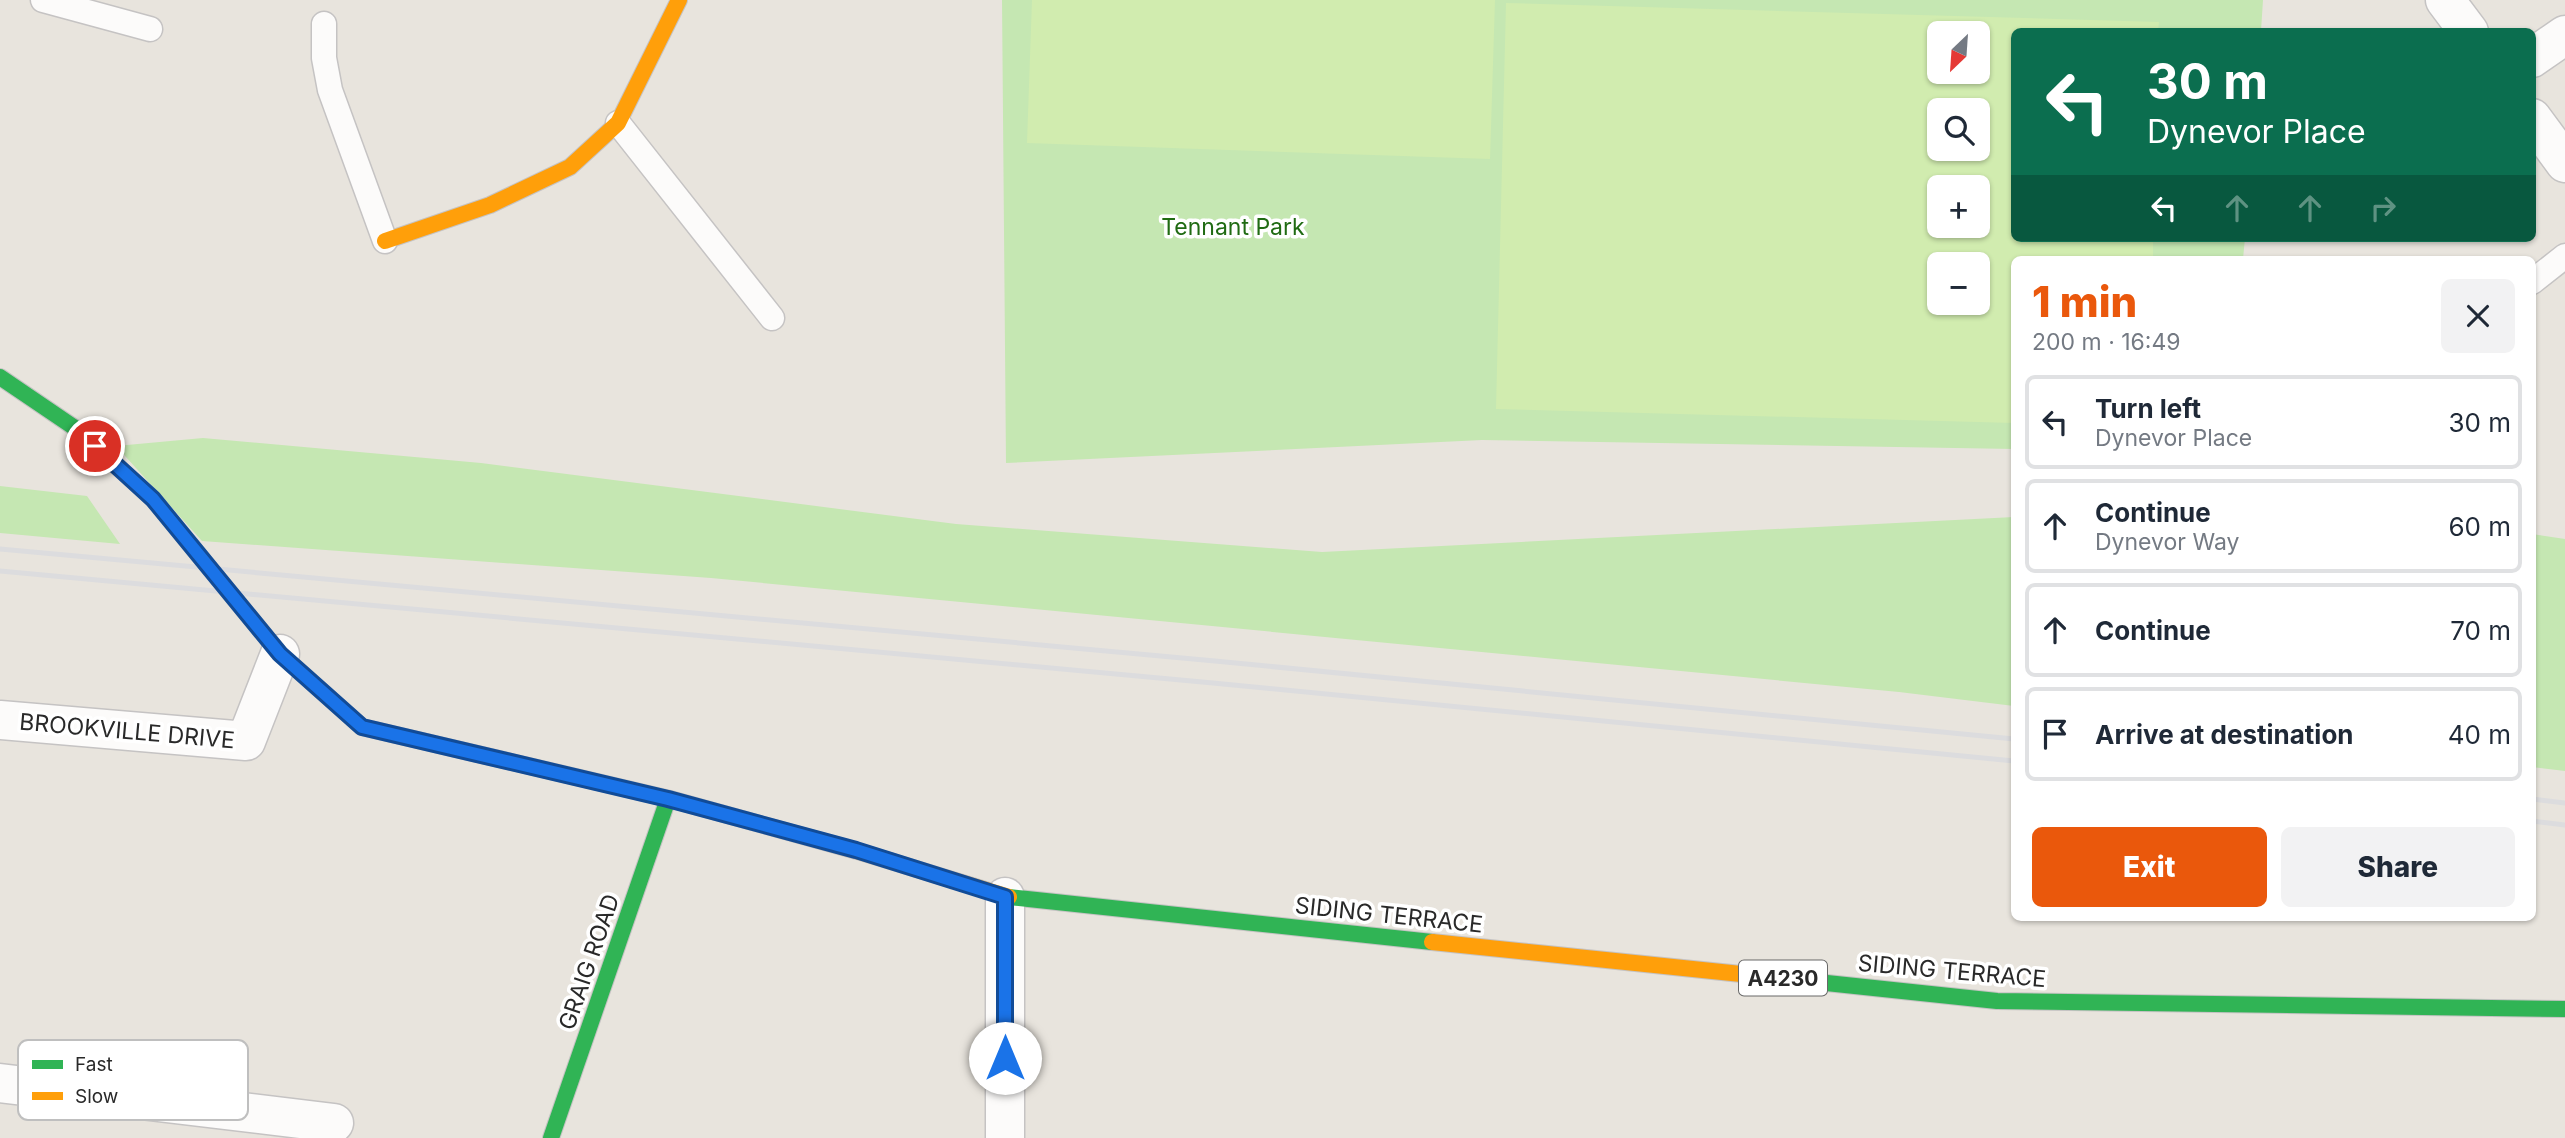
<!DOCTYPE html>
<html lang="en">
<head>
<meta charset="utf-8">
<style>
  body { margin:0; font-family:Inter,sans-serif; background:#f2f2f3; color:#1f2937; height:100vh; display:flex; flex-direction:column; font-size:26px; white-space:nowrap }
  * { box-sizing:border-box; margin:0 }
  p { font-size:23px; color:#747a83 }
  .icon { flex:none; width:38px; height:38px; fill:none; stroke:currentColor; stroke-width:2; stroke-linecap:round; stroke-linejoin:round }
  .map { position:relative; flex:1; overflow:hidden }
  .drawer { position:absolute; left:2011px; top:256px; width:525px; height:665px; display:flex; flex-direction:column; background:#fff; border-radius:10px; box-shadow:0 2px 5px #0004 }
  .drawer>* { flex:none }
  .banner { position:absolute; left:2011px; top:28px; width:525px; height:214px; border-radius:10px; box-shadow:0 2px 5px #0004; background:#0b6e4f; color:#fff; overflow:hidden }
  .needle { width:46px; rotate:205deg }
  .buttons { position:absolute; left:1927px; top:21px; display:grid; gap:14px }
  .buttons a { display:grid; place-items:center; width:63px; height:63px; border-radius:10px; background:#fff; box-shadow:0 2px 5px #0004; font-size:35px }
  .pin { position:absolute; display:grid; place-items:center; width:60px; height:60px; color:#fff; margin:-30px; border:4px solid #fff; border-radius:50%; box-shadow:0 2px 7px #0007 }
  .me { position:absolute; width:77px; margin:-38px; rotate:0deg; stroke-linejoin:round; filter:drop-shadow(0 0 5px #0008) }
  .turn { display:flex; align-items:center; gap:24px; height:147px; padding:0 21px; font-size:32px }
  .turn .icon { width:91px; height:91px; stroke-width:2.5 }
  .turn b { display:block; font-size:49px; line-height:60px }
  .lanes { display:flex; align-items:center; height:66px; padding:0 21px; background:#0003; justify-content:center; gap:35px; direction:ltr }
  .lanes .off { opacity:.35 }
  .round { display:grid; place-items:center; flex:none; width:74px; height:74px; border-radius:10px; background:#f2f2f3 }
  .overview { display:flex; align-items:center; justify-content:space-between; height:119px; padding:0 21px }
  h1 { font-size:42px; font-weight:800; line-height:52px; color:#ea580c }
  .cta { display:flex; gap:14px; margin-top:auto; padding:14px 21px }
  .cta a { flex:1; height:80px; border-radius:10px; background:#ea580c; color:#fff; font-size:28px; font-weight:800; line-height:80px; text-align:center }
  .cta a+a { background:#f2f2f3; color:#1f2937 }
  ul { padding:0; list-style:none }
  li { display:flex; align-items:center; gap:21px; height:94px; margin:0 14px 10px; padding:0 7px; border:4px solid #e0e1e3; border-radius:10px }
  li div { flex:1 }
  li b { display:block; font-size:26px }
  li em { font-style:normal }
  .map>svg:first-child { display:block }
  .green { fill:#c5e7b2; fill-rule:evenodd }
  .pitch { fill:#d1ecaf; fill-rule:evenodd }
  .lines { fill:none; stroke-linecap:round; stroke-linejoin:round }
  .lane-casing { stroke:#c5c3c3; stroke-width:27 }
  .street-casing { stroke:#c5c3c3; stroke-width:41 }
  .fast-casing { stroke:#c5c3c3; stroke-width:18 }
  .slow-casing { stroke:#c5c3c3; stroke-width:18 }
  .lane { stroke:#fcfbfa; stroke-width:24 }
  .street { stroke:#fcfbfa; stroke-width:38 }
  .fast { stroke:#30b455; stroke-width:16 }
  .slow { stroke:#ff9f0a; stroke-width:16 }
  .rail { stroke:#dcdcde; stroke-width:5 }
  .fast-bridge-casing { stroke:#c4c3c0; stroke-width:18; stroke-linecap:butt }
  .fast-bridge { stroke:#30b455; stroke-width:16 }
  .route-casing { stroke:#114b97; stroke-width:18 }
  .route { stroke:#1a73e8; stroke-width:12 }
  .labels { text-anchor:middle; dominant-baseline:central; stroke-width:7; stroke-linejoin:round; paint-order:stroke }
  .shield { fill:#fff; stroke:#696969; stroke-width:2 }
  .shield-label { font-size:21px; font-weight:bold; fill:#292929 }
  .park-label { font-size:23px; fill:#206b13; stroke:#fff }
  .street-label { font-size:23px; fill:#292929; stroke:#fff }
  .key { fill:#fff; stroke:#bfbfbf; stroke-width:2 }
  .key-label { font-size:19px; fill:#292929 }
</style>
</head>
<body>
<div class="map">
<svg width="2565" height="1138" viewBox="0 0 2565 1138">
  <rect width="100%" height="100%" fill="#e8e4dd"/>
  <!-- green -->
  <g class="green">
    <path d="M1002 0H2263L2261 31 2014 32V238H2245L2243 259H2014V449L1482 440 1006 463ZM1939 33H1978V72H1939ZM1939 110H1978V149H1939ZM1939 187H1978V226H1939ZM1939 264H1978V303H1939Z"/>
    <path d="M203 438 481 463 956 524 1322 552 2014 517V706L1899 692 711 578 202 541 116 446Z"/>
    <path d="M0 486 87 496 120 544 0 533Z"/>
    <path d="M2532 534 2565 539V771L2532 767Z"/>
  </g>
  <!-- pitch -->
  <g class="pitch">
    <path d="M1032 0H1495L1490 159 1027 143Z"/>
    <path d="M1506 3 2159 22 2158 31 2014 32V238H2153V259H2014V423L1496 409ZM1939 33H1978V72H1939ZM1939 110H1978V149H1939ZM1939 187H1978V226H1939ZM1939 264H1978V303H1939Z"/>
  </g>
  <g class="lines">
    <defs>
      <g id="lane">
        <path d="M43 0 150 29"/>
        <path d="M324 24V58L330 90 385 241"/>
        <path d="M618 123 772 318"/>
        <path d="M2532 282 2565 256"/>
      </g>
      <g id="street">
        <path d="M2445 0 2469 32"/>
        <path d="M2532 58 2565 35"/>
        <path d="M2532 118 2565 163"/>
        <path d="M0 720 246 741 280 654"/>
        <path d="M1005 897V1138"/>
        <path d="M0 1083 334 1123"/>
      </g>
      <g id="fast">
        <path d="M0 377 75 428 153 499"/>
        <path d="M280 654 362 727 670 799"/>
        <path d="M1009 897 1432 942"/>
        <path d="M1770 977 1997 1001 2565 1009"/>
        <path d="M551 1138 668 799"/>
      </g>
      <g id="slow">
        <path d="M385 241 490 205 570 167 618 123 679 0"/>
        <path d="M670 799 857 851 1009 897"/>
        <path d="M1432 942 1770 977"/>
      </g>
    </defs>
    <!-- lane casing -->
    <use href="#lane" class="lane-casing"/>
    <!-- street casing -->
    <use href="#street" class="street-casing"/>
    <!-- fast casing -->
    <use href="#fast" class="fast-casing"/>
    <!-- slow casing -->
    <use href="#slow" class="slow-casing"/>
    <!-- lane -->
    <use href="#lane" class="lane"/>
    <!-- street -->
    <use href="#street" class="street"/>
    <!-- fast -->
    <use href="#fast" class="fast"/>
    <!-- slow -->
    <use href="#slow" class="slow"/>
    <!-- rail -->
    <g class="rail">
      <path d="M0 549 1215 661 2014 739"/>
      <path d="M0 571 1213 683 2014 761"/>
      <path d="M2532 799 2565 803"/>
      <path d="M2532 821 2565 825"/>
    </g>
    <defs>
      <path id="fast-bridge" d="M153 499 280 654"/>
    </defs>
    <!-- fast-bridge casing -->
    <use href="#fast-bridge" class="fast-bridge-casing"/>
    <!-- fast-bridge -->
    <use href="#fast-bridge" class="fast-bridge"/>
  </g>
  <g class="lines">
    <defs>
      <path id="route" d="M95 446 153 499 280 654 362 727 668 799 856 850 1005 897V1058"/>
    </defs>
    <!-- route casing -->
    <use href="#route" class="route-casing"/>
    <!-- route -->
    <use href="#route" class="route"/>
  </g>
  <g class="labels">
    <!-- shield labels -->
    <rect class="shield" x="1739" y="960.5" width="88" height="35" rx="5"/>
    <g class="shield-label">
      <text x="1783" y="978">A4230</text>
    </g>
    <!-- park labels -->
    <g class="park-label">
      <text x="1233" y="227">Tennant Park</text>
    </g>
    <!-- street labels -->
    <g class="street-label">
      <text transform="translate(127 731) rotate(5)">BROOKVILLE DRIVE</text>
      <text transform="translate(1389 915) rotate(6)">SIDING TERRACE</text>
      <text transform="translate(589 962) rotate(-71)">GRAIG ROAD</text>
      <text transform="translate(1952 971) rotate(5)">SIDING TERRACE</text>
    </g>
  </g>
  <!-- legend -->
  <rect x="18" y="1040" width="230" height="80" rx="10" class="key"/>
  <rect x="32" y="1060" width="31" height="9" fill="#30b455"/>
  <rect x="32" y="1092" width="31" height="8" fill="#ff9f0a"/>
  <g class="key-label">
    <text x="75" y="1071">Fast</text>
    <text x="75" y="1103">Slow</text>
  </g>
</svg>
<div class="buttons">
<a><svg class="needle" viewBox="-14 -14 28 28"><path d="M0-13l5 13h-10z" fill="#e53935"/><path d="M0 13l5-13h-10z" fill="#747a83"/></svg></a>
<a><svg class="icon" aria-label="search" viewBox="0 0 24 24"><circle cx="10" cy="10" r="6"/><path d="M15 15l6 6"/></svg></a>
<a>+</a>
<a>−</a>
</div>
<div class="pin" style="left:95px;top:446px;background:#d93025"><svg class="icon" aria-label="arrive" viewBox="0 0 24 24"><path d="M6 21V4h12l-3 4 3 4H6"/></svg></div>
<svg class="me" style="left:1005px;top:1058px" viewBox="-20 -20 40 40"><circle r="19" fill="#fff"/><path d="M0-13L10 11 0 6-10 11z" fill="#1a73e8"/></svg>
<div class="banner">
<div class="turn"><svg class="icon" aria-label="left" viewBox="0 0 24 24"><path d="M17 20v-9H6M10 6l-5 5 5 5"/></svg><div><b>30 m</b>Dynevor Place</div></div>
<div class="lanes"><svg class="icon" aria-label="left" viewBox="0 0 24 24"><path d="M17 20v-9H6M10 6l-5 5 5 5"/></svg><svg class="icon off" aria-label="ahead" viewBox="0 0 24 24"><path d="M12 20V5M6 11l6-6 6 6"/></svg><svg class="icon off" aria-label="ahead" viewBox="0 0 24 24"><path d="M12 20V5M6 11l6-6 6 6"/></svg><svg class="icon off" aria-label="right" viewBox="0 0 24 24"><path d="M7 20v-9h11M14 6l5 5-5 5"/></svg></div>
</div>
<section class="drawer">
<div class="overview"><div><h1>1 min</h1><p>200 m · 16:49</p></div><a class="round"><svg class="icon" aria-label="close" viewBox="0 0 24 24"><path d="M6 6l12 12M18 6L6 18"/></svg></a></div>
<ul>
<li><svg class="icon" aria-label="left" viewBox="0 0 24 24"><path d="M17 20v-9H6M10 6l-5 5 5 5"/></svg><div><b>Turn left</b><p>Dynevor Place</p></div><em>30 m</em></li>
<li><svg class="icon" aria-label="ahead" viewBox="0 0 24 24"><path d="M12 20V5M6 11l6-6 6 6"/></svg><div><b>Continue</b><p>Dynevor Way</p></div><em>60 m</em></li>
<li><svg class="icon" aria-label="ahead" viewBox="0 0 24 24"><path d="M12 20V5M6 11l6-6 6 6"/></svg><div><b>Continue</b></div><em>70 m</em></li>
<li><svg class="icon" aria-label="arrive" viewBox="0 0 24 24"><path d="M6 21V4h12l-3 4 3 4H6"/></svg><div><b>Arrive at destination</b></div><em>40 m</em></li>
</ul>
<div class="cta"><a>Exit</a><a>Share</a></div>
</section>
</div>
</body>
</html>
